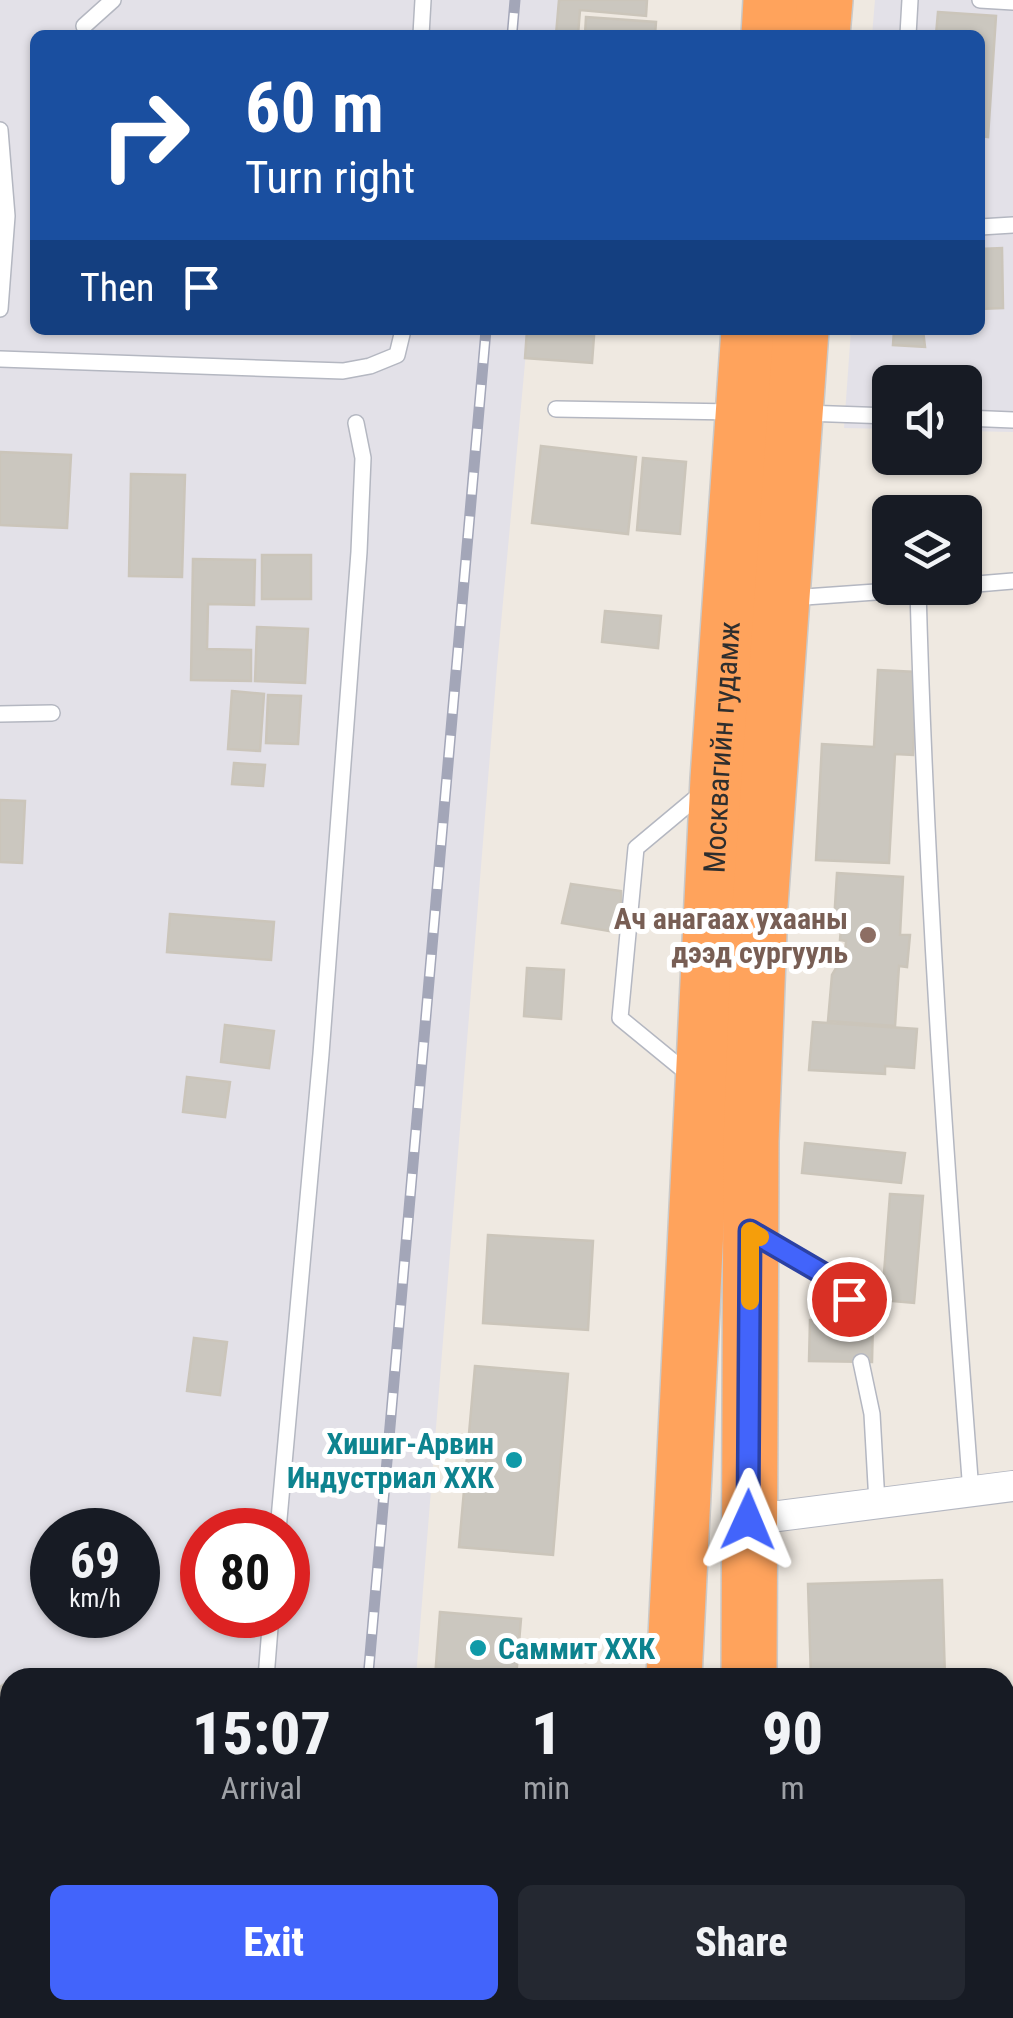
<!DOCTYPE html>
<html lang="en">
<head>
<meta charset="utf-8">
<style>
  body { margin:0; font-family:"Roboto Condensed",sans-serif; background:#242831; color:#f1f3f6; height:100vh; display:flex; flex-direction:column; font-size:38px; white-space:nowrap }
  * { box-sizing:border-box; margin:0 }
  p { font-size:32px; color:#9ea1a6 }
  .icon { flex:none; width:55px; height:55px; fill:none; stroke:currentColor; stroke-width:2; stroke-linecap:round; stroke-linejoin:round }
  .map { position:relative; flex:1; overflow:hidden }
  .details { position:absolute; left:0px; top:1668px; width:1015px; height:352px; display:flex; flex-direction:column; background:#171b24; border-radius:30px 30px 0 0; box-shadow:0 2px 8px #0004 }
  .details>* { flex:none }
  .hud { position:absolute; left:30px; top:30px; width:955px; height:305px; border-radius:15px; box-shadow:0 2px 8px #0004; background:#1a4fa0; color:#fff; overflow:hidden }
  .tools { position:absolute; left:872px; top:365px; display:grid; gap:20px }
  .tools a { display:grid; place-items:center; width:110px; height:110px; border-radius:15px; background:#171b24; box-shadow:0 2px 8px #0004; font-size:50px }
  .speed { position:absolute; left:30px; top:1508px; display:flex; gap:20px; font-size:50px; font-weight:700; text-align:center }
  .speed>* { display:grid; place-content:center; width:130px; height:130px; border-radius:50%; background:#171b24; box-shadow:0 2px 8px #0004; line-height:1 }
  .speed small { font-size:25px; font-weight:400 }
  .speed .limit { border:15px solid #d22; background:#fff; color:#111 }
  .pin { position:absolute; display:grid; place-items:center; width:85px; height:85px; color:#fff; margin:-42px; border:5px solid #fff; border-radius:50%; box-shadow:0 2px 10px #0007 }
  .me { position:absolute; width:110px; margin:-55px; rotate:1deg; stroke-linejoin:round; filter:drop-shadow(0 0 8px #0008) }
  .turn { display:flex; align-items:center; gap:35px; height:210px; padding:0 50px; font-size:45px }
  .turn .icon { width:130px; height:130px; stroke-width:2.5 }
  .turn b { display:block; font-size:70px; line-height:85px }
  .then { display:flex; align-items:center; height:95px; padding:0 50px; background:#0003; gap:20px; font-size:38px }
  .eta { display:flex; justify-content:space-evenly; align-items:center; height:170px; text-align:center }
  .eta b { font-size:60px; font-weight:800; line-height:70px }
  .action { display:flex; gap:20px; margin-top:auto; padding:20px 50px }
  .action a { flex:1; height:115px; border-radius:15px; background:#4264fb; color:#fff; font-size:40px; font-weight:800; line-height:115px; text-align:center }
  .action a+a { background:#242831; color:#f1f3f6 }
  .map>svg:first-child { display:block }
  .industrial { fill:#e3e1e8; fill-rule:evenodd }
  .building { fill:#cbc7bf; stroke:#cbc5ba; stroke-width:2.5 }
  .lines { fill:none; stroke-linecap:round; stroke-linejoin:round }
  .lane-casing { stroke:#b4b7c1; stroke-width:18 }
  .street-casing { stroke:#b4b7c1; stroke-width:32 }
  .highway-casing { stroke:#c9c9c9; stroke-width:58 }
  .lane { stroke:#fff; stroke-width:15 }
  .street { stroke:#fff; stroke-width:30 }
  .highway { stroke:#ffa35c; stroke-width:55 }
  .rail-casing { stroke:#a3a6b8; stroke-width:11 }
  .rail { stroke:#fff; stroke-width:8; stroke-dasharray:22; stroke-linecap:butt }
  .route-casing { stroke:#2b41a3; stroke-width:25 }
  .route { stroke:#4264fb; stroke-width:18 }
  .slow { stroke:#f59e0b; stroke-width:18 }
  .education-dot { fill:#8d6e63; stroke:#fff; stroke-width:4 }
  .culture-dot { fill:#0f9aa8; stroke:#fff; stroke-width:4 }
  .labels { text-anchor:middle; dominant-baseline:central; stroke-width:10; stroke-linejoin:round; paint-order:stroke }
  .street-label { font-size:30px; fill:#2e2e2e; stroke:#fff }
  .education-label { font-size:30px; font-weight:bold; fill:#785e54; stroke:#fff; text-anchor:end }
  .culture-label { font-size:30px; font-weight:bold; fill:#0d838f; stroke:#fff; text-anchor:end }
</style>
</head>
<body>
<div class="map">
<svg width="1013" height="2018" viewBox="0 0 1013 2018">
  <rect width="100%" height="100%" fill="#efe9e1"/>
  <!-- industrial -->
  <g class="industrial">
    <path d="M0 0H559L556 35H35V330H528L497 667 416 1677 10 1678V2010H390L389 2018H0ZM52 1530H138V1615H52ZM202 1530H288V1615H202Z"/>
    <path d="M875 0H1013V432L965 431V382H890V429L844 428 851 330H980V35H872Z"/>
  </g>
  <!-- building -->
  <g class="building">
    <path d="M559 0H647L646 16 580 10 578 35H556Z"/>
    <path d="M938 12 996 16 988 137 980 136V35H936Z"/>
    <path d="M586 17 656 22 655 35H585Z"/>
    <path d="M1002 248 1003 308 980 309V249Z"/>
    <path d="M527 330H562V334L594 336 592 363 525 358Z"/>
    <path d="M894 330H923L925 347 893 345Z"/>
    <path d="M541 446 636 457 628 534 532 523Z"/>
    <path d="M0 452 71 455 67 528 0 525Z"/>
    <path d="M643 458 686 462 680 534 637 530Z"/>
    <path d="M131 474 185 475 182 577 129 576Z"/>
    <rect x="262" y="555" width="49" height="44"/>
    <path d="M193 559 255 560 254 605 208 604 207 649 251 650V681L191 680Z"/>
    <path d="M605 611 661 616 658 648 602 642Z"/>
    <path d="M257 627 308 629 305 683 255 681Z"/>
    <path d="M878 670 917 672 913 755 895 754 889 863 816 860 822 744 874 747Z"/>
    <path d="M232 691 264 694 260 751 228 749Z"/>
    <path d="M268 695 301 696 298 744 266 743Z"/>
    <path d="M234 763 265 765 263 786 232 784Z"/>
    <path d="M0 800 25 801 22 863 0 862Z"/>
    <path d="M837 873 903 877 900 935H910L907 967 899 966 895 1026 828 1021 832 975 836 968 837 957H845L846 941 840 940 841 928 834 922Z"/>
    <path d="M571 884 621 891V933L562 923Z"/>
    <path d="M170 914 274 922 271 960 167 952Z"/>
    <path d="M527 968 564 970 561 1019 524 1016Z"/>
    <path d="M813 1022 917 1029 914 1068 885 1066V1074L809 1070Z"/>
    <path d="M225 1025 274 1031 269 1068 221 1062Z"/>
    <path d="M187 1077 230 1082 225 1117 183 1112Z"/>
    <path d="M805 1143 905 1153 901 1183 802 1173Z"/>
    <path d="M890 1194 923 1196 914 1303 882 1300Z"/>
    <path d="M488 1235 593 1241 588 1330 483 1323Z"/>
    <path d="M810 1320 873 1321 872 1362 809 1361Z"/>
    <path d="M194 1338 227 1342 220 1395 187 1391Z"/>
    <path d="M475 1366 568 1374 553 1555 459 1547Z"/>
    <path d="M942 1580 945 1678H811L808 1584Z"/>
    <path d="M440 1612 521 1619 516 1678H435Z"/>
    <path d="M10 1680V1800L0 1785V1687Z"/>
    <path d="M1005 1937H1013V2018H986L985 2010H1005Z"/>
    <path d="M459 2010H534V2018H460Z"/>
  </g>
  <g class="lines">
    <defs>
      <g id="lane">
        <path d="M980 0 1013 2"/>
        <path d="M84 26 113 0"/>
        <path d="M421 35 423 0"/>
        <path d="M908 35 910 0"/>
        <path d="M0 130 7 216 0 309"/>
        <path d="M980 227 1013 225"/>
        <path d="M0 359 343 371 370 366 397 355 403 330"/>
        <path d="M556 409 734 412"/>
        <path d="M804 413 890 416"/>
        <path d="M965 418 1013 420"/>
        <path d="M965 585 1013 581"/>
        <path d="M918 589C926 890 948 1191 971 1492"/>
        <path d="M791 598 932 588"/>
        <path d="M0 714 52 713"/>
        <path d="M692 1077 620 1018 636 848 703 792"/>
        <path d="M762 1238 829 1277 849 1299 854 1321"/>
        <path d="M861 1362 872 1414 877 1503"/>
        <path d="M278 1530 321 1054 359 552 363 458 356 423"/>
        <path d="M266 1678 271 1615"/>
        <path d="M1005 1889 1013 1891"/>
        <path d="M237 2018 238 2010"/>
      </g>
      <path id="street" d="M748 1520 1013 1486"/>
      <g id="highway">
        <path d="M769 35 771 0"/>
        <path d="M822 35 825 0"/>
        <path id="s1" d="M674 1678 718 779 749 330"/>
        <path d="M749 1678 751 1141 760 906 801 330"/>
        <path d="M767 2010 768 2018"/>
        <path d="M656 2018 657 2010"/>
      </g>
    </defs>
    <!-- lane casing -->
    <use href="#lane" class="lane-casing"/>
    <!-- street casing -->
    <use href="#street" class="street-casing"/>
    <!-- highway casing -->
    <use href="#highway" class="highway-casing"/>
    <!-- lane -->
    <use href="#lane" class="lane"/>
    <!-- street -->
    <use href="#street" class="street"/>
    <!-- highway -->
    <use href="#highway" class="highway"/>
    <defs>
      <g id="rail">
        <path d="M512 35 515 0"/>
        <path d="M368 1678 486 330"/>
        <path d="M338 2018 339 2010"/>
      </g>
    </defs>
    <!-- rail casing -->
    <use href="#rail" class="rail-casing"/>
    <!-- rail -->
    <use href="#rail" class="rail"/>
  </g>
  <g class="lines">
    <defs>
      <path id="route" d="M748 1520 750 1231 829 1277 849 1299"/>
    </defs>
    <!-- route casing -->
    <use href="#route" class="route-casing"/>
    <!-- route -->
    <use href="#route" class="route"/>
    <!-- slow -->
    <path class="slow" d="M750 1301V1231L760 1237"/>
  </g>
  <!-- markers -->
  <circle class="education-dot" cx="868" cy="935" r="10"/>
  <g class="culture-dot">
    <circle cx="514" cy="1460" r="10"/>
    <circle cx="478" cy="1648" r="10"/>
  </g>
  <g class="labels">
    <!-- street labels -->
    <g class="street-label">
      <text stroke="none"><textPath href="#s1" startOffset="932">Москвагийн гудамж</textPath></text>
    </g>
    <!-- education labels -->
    <g class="education-label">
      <text x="848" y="918">Ач анагаах ухааны<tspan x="848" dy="34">дээд сургууль</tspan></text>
    </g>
    <!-- culture labels -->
    <g class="culture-label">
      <text x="494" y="1443">Хишиг-Арвин<tspan x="494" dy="34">Индустриал ХХК</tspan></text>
      <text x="498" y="1648" text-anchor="start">Саммит ХХК</text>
    </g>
  </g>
</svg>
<div class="tools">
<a><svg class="icon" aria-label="sound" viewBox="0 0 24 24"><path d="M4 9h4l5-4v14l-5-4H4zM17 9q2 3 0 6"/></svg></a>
<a><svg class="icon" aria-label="layers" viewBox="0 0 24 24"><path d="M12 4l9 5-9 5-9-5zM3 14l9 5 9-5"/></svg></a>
</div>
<div class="speed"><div>69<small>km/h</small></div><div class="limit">80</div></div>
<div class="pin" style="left:849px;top:1299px;background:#d93025"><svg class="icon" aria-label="arrive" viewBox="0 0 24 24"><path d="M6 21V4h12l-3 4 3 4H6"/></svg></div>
<svg class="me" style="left:748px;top:1520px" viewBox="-20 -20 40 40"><path d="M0-17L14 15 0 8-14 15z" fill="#4264fb" stroke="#fff" stroke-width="4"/></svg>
<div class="hud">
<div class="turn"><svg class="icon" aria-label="right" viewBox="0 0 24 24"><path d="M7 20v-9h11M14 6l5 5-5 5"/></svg><div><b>60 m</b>Turn right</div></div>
<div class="then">Then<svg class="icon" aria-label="arrive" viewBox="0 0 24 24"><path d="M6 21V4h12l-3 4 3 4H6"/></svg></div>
</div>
<section class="details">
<div class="eta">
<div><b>15:07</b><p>Arrival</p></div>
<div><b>1</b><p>min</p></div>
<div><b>90</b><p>m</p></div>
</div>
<div class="action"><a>Exit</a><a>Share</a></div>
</section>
</div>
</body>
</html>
